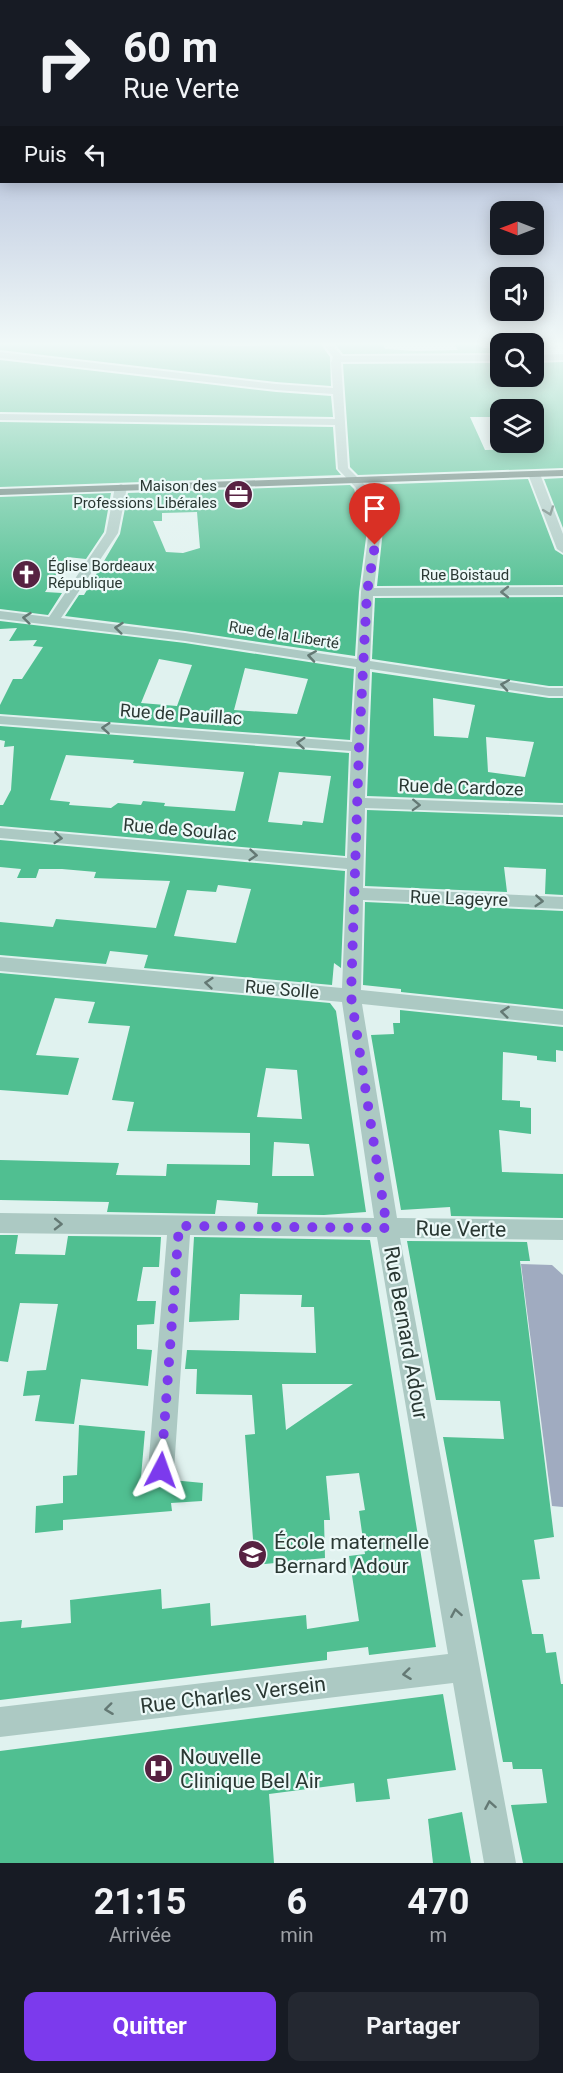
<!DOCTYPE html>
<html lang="fr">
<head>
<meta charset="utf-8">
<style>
  body { margin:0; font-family:Roboto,sans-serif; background:#242831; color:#f1f3f6; height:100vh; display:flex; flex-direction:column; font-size:22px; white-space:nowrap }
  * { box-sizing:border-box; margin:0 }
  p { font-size:20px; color:#9ea1a6 }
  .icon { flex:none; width:33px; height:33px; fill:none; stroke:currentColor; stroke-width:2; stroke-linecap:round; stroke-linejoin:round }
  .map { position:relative; height:1863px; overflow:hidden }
  .sheet { display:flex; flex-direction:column; background:#171b24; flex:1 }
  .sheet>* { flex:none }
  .guide { position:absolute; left:0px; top:0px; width:564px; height:183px; box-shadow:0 3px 15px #0003; background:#171b24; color:#f1f3f6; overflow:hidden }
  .needle { width:39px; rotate:270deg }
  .fabs { position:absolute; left:490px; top:201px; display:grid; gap:12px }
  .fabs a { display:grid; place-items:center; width:54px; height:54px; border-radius:12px; background:#171b24; box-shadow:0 3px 15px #0003; font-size:30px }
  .pin { position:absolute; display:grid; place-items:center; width:51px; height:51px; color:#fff; margin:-62px -26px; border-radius:50% 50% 50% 0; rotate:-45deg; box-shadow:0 0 6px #0007 }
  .pin .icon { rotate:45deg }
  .me { position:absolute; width:66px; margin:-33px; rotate:4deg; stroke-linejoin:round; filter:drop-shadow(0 0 4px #0008) }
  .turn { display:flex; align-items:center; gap:21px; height:126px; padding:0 24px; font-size:27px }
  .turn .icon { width:78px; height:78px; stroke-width:2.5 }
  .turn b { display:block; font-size:42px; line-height:51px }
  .then { display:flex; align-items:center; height:57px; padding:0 24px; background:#0003; gap:12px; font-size:22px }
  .eta { display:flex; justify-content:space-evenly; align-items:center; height:102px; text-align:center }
  .eta b { font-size:36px; font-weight:700; line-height:42px }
  .button { display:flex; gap:12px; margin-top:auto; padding:12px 24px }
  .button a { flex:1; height:69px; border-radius:12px; background:#7c3aed; color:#fff; font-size:24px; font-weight:700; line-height:69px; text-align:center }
  .button a+a { background:#242831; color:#f1f3f6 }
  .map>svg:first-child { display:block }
  .green { fill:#a0abc0 }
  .building { fill:#50bf91; fill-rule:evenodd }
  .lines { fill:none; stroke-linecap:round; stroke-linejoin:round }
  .minor { fill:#acc9c3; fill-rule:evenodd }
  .major { fill:#5c7970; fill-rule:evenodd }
  .oneway { stroke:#647974 }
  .route { stroke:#7c3aed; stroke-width:10; stroke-dasharray:0 18 }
  .labels { text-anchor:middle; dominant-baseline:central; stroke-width:4.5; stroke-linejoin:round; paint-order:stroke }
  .far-poi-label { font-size:15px; fill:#2a3833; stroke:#ecf9f8; text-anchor:end }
  .far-street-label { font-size:15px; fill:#2a3833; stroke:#ecf9f8 }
  .street-label { font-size:18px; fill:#2a3833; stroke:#ecf9f8 }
  .near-street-label { font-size:21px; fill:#2a3833; stroke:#ecf9f8 }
  .near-poi-label { font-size:21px; fill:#2a3833; stroke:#ecf9f8; text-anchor:start }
</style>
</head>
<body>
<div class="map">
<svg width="563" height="1863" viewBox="0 0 563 1863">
  <rect width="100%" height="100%" fill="#e0f2ef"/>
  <!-- green -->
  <path class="green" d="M521 1264 552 1265 563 1275V1507L552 1506Z"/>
  <!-- building -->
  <g class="building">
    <path d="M0 343H180L240 346 320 343 330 357 331 386 276 382 0 350Z"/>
    <path d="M383 343 385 349 416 351 458 350 454 344H480L483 348 501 347V353L343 354 335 344Z"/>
    <path d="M0 360 276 392 331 396 333 417 0 412Z"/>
    <path d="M563 362V468L358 475 350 467 343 364 501 363V378H534V363ZM501 406H534V449L485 450 470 417H501Z"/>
    <path d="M0 422 333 427 336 469 341 475 0 487Z"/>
    <path d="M563 478V528L544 479Z"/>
    <path d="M528 479 555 550 563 555V585L377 586 383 530 368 485Z"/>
    <path d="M350 485 354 489 367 530 359 592 355 656 185 631 65 616 79 595H84L120 534 128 493ZM197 512 200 548 183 553 166 552 153 521H162V513Z"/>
    <path d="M111 493 104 532 86 559 67 557 45 592 62 593 48 615 0 609V497Z"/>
    <path d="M563 597V686H549L372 659 375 598Z"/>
    <path d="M0 621 185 643 354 669 350 740 0 714V705L13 679H22L43 647 33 646 37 640 9 641 17 628 0 629ZM159 659 192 665 177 706 141 703ZM245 668 308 679 297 714 234 710Z"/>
    <path d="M372 672 549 698H563V803L367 796ZM433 698 475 705 468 738 434 736ZM486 737 534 742 525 777 488 772Z"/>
    <path d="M0 726 349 753 345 856 0 826V805H3L11 790 14 746 4 747 5 741 0 740ZM66 755 134 760 133 763 244 772 235 811 164 806 165 803 143 801 141 805 118 803 111 808 69 805 70 802 50 800ZM279 772 331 776 323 823 303 821 302 825 268 822Z"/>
    <path d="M367 810 563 817V895L545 894 546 869 504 867 507 892 365 886Z"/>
    <path d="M0 840 345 871 341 968 334 963 332 985 144 968 148 955 110 951 106 964 0 955V922L53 927 56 919 156 928 170 881 94 878 96 872 62 869H39L36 878H17L21 869 0 867ZM218 885 251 889 236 943 174 936 187 890 216 892Z"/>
    <path d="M365 902 563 911V1009L401 992V989L363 985Z"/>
    <path d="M0 973 330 1003 336 1011 366 1212 324 1215 257 1214 258 1203 217 1200 215 1214 107 1212 109 1202 0 1200V1160L119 1163 116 1175 166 1176 167 1164 250 1165V1133L127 1131 134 1102 112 1100 130 1026 88 1023 95 1002 55 998 36 1055 79 1058 68 1095 0 1090ZM266 1068 297 1070 302 1119 257 1117ZM274 1142 309 1144 314 1176H272Z"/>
    <path d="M400 1010 563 1027V1051L556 1050V1062L537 1060V1056L503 1052 502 1100 520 1101V1107L531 1108V1134L499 1130 502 1172 563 1174V1218L451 1216 450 1207 401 1210 371 1035 394 1034 393 1023H400Z"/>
    <path d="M0 1235H18L15 1254 65 1255 68 1236 161 1237 159 1267H143L137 1301H156L154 1324 137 1325V1349L152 1350 148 1386 81 1379 74 1424 35 1421 40 1395 23 1396 27 1371 46 1370 58 1304 20 1303 8 1362 0 1361Z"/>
    <path d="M194 1237 370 1240 436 1647 369 1655 368 1647 327 1652V1660L0 1700V1622L22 1620 21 1628 71 1623 70 1600 161 1589 162 1609 210 1603 211 1626 306 1615 307 1629 359 1621 349 1556 365 1554 359 1511 365 1510 359 1473 326 1476 330 1520H324L325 1558 255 1565 245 1435 255 1434 252 1395 196 1394 197 1369H185L187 1350 316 1353 314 1307H301L302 1295 240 1294 239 1320 189 1322ZM282 1384H353L286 1430Z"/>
    <path d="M407 1241 527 1242 530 1261H520L554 1537 534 1540 540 1579 522 1580 532 1634H543L546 1653 556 1652 561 1684H563V1863H523L511 1805 547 1803 542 1769H513L512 1762H503L443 1437 504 1439 500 1401 436 1400Z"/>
    <path d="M79 1425 145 1431 141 1477 149 1478 160 1485 172 1480 203 1483 202 1501 171 1503 172 1511 63 1520V1530L35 1533 36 1506 63 1503V1476L77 1475Z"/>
    <path d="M443 1694 456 1770 387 1779 390 1799 356 1802 354 1783 269 1794 274 1863H0V1751Z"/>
    <path d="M462 1812 471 1863H433L428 1819Z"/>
  </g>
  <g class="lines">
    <!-- minor -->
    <g class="minor">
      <path d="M322 343H331L342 356 501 355V361L341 362 348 468 367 487 381 530 374 588 563 587V595L373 596 370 661 549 688H563V696H549L370 669 365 798 563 805V815L365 808 363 888 563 897V909L363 900 361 990 563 1011V1025L362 1004 397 1218 563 1220V1240L400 1238 516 1863H484L453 1683 0 1737V1707L448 1654 377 1237 190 1235 174 1470 170 1479 161 1483 152 1479 148 1470 167 1235 0 1233V1213L374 1218 342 1002 0 971V957L342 988 347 869 0 838V828L347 858 351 751 0 724V716L352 742 356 667 185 641 0 619V611L49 617 106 533 115 487 121 484 127 487 118 533 61 618 185 633 357 659 361 592 369 530 356 488 338 469 335 425 0 420V414L335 419 333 394 276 390 0 358V352L276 384 333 388 331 363 333 357Z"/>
      <path d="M563 354V360L534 361V355Z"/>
      <path d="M534 471 540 474 563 534V553L557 549 528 474Z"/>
    </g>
    <!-- major -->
    <path class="major" d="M563 470V476L0 495V489Z"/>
  </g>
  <!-- one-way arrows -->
  <defs><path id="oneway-chevron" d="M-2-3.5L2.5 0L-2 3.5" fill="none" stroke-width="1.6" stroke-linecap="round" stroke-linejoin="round" transform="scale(1.5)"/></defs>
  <g class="oneway">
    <use href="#oneway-chevron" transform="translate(549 511) rotate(70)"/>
    <use href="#oneway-chevron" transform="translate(505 592) rotate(180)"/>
    <use href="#oneway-chevron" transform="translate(27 618) rotate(-174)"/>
    <use href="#oneway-chevron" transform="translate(119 628) rotate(-174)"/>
    <use href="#oneway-chevron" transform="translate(312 656) rotate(-171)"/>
    <use href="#oneway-chevron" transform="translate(505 685) rotate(-171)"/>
    <use href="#oneway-chevron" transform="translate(106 728) rotate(-176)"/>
    <use href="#oneway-chevron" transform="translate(301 743) rotate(-176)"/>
    <use href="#oneway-chevron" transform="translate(416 805) rotate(2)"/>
    <use href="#oneway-chevron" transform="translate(58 838) rotate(5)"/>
    <use href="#oneway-chevron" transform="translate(253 855) rotate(5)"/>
    <use href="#oneway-chevron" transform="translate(539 901) rotate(4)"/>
    <use href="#oneway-chevron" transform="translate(209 983) rotate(-175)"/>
    <use href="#oneway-chevron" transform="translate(505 1012) rotate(-174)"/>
    <use href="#oneway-chevron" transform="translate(58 1224) rotate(1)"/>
    <use href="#oneway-chevron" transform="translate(456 1613) rotate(-100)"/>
    <use href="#oneway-chevron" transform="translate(407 1674) rotate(173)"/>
    <use href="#oneway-chevron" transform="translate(109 1709) rotate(173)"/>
    <use href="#oneway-chevron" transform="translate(490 1805) rotate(-100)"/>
  </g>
  <!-- sky -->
  <linearGradient id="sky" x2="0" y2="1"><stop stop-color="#909fca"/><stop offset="0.57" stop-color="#f1f9f8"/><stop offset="1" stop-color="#f1f9f8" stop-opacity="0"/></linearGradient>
  <rect width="563" height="604" fill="url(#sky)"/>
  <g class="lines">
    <!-- route -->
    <path class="route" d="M161 1470 179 1226 387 1228 351 996 359 747 367 592 375 545"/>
  </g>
  <!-- icons -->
  <defs>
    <symbol id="office-disc" viewBox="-11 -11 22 22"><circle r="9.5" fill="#572242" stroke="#ecf9f8"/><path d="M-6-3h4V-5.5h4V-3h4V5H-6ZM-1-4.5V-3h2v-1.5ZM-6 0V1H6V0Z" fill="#fff"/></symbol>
    <symbol id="church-disc" viewBox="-11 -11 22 22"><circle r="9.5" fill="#572242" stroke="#ecf9f8"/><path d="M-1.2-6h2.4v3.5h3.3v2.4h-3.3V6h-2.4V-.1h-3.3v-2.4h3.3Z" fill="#fff"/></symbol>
    <symbol id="school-disc" viewBox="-11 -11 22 22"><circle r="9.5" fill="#572242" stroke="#ecf9f8"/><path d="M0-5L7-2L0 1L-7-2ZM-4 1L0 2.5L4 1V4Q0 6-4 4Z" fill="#fff"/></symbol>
    <symbol id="hospital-disc" viewBox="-11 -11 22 22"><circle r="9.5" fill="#572242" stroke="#ecf9f8"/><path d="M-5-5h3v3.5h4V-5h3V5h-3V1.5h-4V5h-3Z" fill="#fff"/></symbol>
  </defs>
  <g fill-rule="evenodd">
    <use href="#office-disc" x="222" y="478" width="33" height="33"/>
    <use href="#church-disc" x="10" y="558" width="33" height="33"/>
    <use href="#school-disc" x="236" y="1538" width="33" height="33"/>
    <use href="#hospital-disc" x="142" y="1752" width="33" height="33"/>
  </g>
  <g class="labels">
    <!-- far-poi labels -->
    <g class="far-poi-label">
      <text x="217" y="486">Maison des<tspan x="217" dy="17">Professions Libérales</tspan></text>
      <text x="48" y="566" text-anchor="start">Église Bordeaux<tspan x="48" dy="17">République</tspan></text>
    </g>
    <!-- far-street labels -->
    <g class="far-street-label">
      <text x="465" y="575">Rue Boistaud</text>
      <text transform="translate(284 635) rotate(9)">Rue de la Liberté</text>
    </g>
    <!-- street labels -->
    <g class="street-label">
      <text transform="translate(181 714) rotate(4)">Rue de Pauillac</text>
      <text transform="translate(461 787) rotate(2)">Rue de Cardoze</text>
      <text transform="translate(180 829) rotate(5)">Rue de Soulac</text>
      <text transform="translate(459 898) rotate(2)">Rue Lageyre</text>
      <text transform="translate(282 989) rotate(5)">Rue Solle</text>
    </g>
    <!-- near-street labels -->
    <g class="near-street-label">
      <text transform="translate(461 1229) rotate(1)">Rue Verte</text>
      <text transform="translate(406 1333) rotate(80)">Rue Bernard Adour</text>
      <text transform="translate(233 1695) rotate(-7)">Rue Charles Versein</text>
    </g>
    <!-- near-poi labels -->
    <g class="near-poi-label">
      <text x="274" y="1542">École maternelle<tspan x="274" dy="24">Bernard Adour</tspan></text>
      <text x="180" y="1757">Nouvelle<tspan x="180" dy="24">Clinique Bel Air</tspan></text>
    </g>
  </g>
</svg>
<div class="fabs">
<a><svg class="needle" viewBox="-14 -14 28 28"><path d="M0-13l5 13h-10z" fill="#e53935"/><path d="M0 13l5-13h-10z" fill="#9ea1a6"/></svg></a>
<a><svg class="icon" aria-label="sound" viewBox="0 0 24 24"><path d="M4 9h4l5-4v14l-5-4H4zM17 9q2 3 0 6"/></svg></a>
<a><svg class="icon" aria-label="search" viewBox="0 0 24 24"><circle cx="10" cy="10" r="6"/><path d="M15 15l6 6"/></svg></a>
<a><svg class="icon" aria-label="layers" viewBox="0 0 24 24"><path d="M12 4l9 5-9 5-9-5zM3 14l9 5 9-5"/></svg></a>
</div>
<div class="pin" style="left:375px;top:545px;background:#d93025"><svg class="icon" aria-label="arrive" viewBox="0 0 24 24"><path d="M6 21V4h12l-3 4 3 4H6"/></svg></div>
<svg class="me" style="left:161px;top:1470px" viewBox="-20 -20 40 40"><path d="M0-17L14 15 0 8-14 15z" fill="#7c3aed" stroke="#fff" stroke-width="4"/></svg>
<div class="guide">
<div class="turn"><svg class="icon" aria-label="right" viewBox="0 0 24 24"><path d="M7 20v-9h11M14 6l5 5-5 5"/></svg><div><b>60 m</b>Rue Verte</div></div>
<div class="then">Puis<svg class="icon" aria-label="left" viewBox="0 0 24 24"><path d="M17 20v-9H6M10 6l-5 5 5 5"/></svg></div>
</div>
</div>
<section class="sheet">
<div class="eta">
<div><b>21:15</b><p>Arrivée</p></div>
<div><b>6</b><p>min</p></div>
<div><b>470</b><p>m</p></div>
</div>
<div class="button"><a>Quitter</a><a>Partager</a></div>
</section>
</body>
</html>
